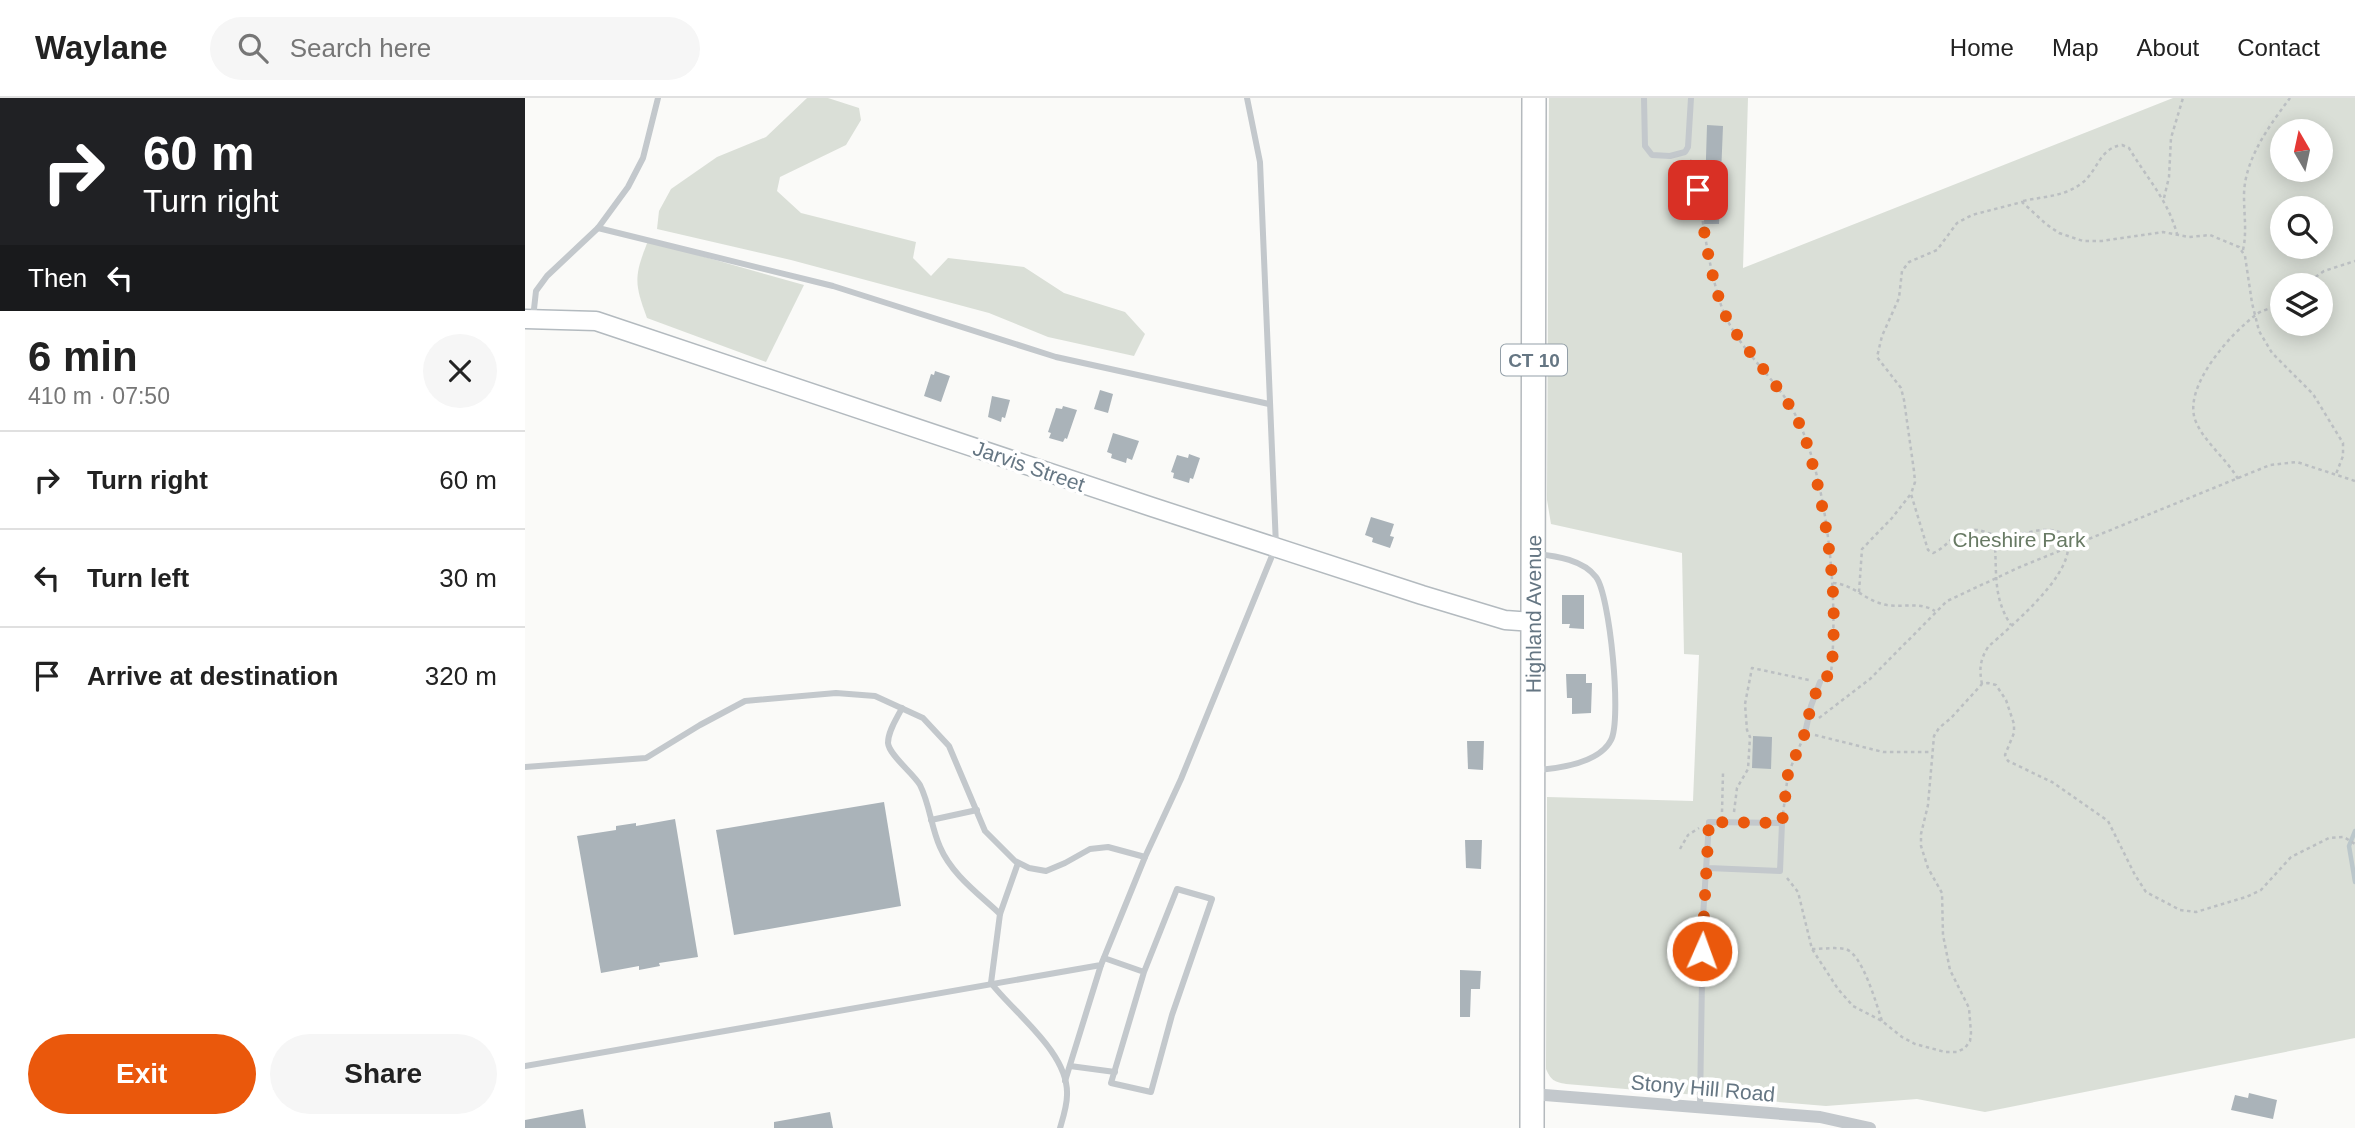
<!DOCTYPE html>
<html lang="en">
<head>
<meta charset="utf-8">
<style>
  body { margin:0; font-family:Arial,sans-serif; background:#f6f6f6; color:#222; height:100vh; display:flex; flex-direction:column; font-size:26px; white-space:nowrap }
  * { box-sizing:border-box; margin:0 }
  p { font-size:23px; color:#767676 }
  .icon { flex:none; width:38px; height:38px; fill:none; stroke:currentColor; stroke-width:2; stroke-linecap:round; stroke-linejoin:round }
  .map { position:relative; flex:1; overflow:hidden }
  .drawer { display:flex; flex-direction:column; background:#fff; width:525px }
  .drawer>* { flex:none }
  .guide { background:#202124; color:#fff; overflow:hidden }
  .needle { width:46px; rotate:351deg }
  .tools { position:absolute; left:1745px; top:21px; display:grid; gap:14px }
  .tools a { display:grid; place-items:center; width:63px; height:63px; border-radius:50%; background:#fff; box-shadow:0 4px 18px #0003; font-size:35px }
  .pin { position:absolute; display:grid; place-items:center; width:60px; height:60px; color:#fff; margin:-30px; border-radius:14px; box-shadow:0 4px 10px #0006 }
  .me { position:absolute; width:77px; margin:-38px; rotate:2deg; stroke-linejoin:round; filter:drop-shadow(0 0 5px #0008) }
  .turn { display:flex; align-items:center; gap:24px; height:147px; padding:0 28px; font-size:32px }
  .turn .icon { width:91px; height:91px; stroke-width:2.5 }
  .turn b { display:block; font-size:49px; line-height:60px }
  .then { display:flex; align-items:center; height:66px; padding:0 28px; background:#0003; gap:14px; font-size:26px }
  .round { display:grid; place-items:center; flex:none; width:74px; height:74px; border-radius:37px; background:#f6f6f6 }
  .summary { display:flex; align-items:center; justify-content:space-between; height:119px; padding:0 28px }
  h1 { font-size:42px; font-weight:700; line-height:52px }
  .action { display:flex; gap:14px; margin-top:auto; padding:14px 28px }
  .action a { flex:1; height:80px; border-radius:42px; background:#ea580c; color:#fff; font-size:28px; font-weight:700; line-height:80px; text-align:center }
  .action a+a { background:#f6f6f6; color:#222 }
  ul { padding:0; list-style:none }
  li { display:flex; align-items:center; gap:21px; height:98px; padding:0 28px; border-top:2px solid #e0e0e0 }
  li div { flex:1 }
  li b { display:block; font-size:26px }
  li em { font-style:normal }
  header { display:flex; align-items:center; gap:42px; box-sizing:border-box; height:98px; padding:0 35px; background:#fff; border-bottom:2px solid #e0e0e0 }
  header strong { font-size:33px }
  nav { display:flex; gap:38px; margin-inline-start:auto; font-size:24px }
  .search { width:490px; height:63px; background:#f6f6f6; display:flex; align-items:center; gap:18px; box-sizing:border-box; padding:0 24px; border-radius:38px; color:#767676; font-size:26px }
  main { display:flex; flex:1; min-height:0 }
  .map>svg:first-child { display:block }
  .green { fill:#dadfd7; fill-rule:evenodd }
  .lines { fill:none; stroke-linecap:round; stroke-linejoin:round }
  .stream { stroke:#bbc7cb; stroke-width:4.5 }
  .building { fill:#aab3b9 }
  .secondary-casing { stroke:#b3babf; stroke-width:21 }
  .highway-casing { stroke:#b4b9bd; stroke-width:26 }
  .path { stroke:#bbbfc2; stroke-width:2.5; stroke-dasharray:3.5 3.5; stroke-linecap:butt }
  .lane { stroke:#c3c8cc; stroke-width:6 }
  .street { stroke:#c3c8cc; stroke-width:12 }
  .secondary { stroke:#fff; stroke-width:18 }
  .highway { stroke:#fff; stroke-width:23 }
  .route { stroke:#ea580c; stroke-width:12; stroke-dasharray:0 21.6 }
  .labels { text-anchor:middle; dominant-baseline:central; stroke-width:7; stroke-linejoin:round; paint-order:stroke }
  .shield { fill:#fff; stroke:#939fa8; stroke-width:2 }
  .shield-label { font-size:19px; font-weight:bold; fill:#657683 }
  .street-label { font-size:21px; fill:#657683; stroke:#fff }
  .park-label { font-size:21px; fill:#687a64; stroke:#fff }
</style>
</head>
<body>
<header>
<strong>Waylane</strong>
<div class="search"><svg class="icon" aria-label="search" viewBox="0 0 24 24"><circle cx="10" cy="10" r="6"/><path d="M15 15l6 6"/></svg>Search here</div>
<nav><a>Home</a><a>Map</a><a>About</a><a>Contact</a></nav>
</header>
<main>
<section class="drawer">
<div class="guide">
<div class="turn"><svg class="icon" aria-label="right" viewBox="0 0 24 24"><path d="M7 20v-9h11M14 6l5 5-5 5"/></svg><div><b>60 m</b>Turn right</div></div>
<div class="then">Then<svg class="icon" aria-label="left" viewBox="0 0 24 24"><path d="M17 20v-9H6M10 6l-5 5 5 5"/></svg></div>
</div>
<div class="summary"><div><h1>6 min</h1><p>410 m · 07:50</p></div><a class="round"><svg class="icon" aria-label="close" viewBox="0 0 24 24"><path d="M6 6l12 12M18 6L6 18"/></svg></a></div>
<ul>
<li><svg class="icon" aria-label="right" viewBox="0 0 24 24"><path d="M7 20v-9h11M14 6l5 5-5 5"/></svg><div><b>Turn right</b></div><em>60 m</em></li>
<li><svg class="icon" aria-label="left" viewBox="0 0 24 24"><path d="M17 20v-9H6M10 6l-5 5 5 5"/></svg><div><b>Turn left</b></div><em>30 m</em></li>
<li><svg class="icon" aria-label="arrive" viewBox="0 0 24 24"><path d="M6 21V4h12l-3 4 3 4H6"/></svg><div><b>Arrive at destination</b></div><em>320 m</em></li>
</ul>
<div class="action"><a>Exit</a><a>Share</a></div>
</section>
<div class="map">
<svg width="1830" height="1030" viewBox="0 0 1830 1030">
  <rect width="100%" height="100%" fill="#fafaf8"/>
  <!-- green -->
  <g class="green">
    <path d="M282 0H303L334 10 336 22 321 47 255 79 252 93 276 115 391 144 388 160 406 178 423 160 499 169 539 195 600 214 620 236 609 258 523 239 464 215 266 162 132 131 134 113 146 91 192 59 241 39Z"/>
    <path d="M1024 0H1223L1218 170 1648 0H1830V940L1460 1014 1392 1001 1301 1008 1041 986C1029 984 1026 982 1021 971L1022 699 1168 703 1174 557 1159 556 1157 455 1026 426 1022 402ZM1757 33H1796V72H1757ZM1757 110H1796V149H1757ZM1757 187H1796V226H1757Z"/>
    <path d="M123 143 279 187 241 264 122 220C109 185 109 178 123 143Z"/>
  </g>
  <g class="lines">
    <!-- stream -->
    <path class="stream" d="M1830 733 1824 748 1830 784"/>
  </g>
  <!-- building -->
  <g class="building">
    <path d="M1182 27 1198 28 1194 126H1179Z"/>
    <path d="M410 273 425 278 416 304 399 298 406 276 409 277Z"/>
    <path d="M575 292 588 296 583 315 569 311Z"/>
    <path d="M467 298 485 302 480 320 477 319 476 324 463 319Z"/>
    <path d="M538 308 552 312 542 341 540 340 538 344 524 340 526 335 523 334 531 310 537 311Z"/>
    <path d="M588 335 614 343 607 362 602 360 601 365 586 360 587 356 582 354Z"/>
    <path d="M664 356 675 360 668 381 665 380 664 385 648 380 649 375 646 374 652 357 663 360Z"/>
    <path d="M846 419 869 426 865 438 869 439 865 450 847 444 848 440 840 437Z"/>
    <path d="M1037 497H1059V531L1044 530 1045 526H1037Z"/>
    <path d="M1041 576H1061V585H1067L1066 615 1047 616V600H1042Z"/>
    <path d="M1228 638 1247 639 1246 671 1227 670Z"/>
    <path d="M942 643H959L958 672 943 671Z"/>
    <path d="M359 704 376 808 209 837 191 732Z"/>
    <path d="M150 721 173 859 134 865 135 868 114 872V868L76 875 52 738 91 732V728L111 725V728Z"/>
    <path d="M940 742H957L956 771 941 770Z"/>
    <path d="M935 872 956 873 955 891H946L945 919H935Z"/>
    <path d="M1724 995 1752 1002 1748 1021 1706 1012 1710 997 1723 1000Z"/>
    <path d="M58 1011 61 1030H0V1022Z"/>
    <path d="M305 1014 308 1030H249V1024Z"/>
  </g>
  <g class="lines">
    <defs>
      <path id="secondary" d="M0 221 71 223 627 409 897 497 980 522 1008 524"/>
      <g id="highway">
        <path id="s1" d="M1007 1030 1009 0"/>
      </g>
    </defs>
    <!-- secondary casing -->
    <use href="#secondary" class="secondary-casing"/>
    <!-- highway casing -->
    <use href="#highway" class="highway-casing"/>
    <!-- path -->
    <g class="path">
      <path d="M1165 62 1170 70C1177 116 1182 166 1197 210 1210 245 1240 271 1261 301 1303 362 1314 502 1306 575L1302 578"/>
      <path d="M1639 100 1644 79 1646 40 1658 0"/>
      <path d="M1498 103C1520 98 1539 99 1557 85 1573 73 1574 50 1597 47L1604 50C1621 79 1643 102 1652 136"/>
      <path d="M1718 152C1722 134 1719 117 1719 98 1719 62 1744 28 1765 0"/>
      <path d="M1779 187 1799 173 1830 163"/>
      <path d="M1713 381C1701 360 1680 345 1671 324 1656 290 1706 235 1732 216 1739 211 1749 210 1757 205"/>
      <path d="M1469 437C1473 470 1466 497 1486 527"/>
      <path d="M1551 448C1530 419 1505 438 1478 438 1465 438 1453 428 1440 433 1427 437 1421 450 1408 455L1403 452 1386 396 1390 384 1389 373 1379 302 1376 290 1352 259 1357 238 1374 200 1377 173 1384 164 1412 152 1432 125 1447 117 1497 104 1521 126 1534 135 1558 143H1577L1638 134 1664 139 1685 137 1714 149 1720 158 1727 205 1734 233 1747 255 1788 296 1818 345V358L1811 376"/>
      <path d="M1308 485C1326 486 1337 499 1354 505 1373 512 1392 502 1410 513"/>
      <path d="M1334 494 1337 451 1367 420 1385 397"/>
      <path d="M1457 586C1454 571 1455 562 1463 549 1486 528 1542 482 1543 450"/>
      <path d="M1294 620 1345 581 1422 503 1495 469 1745 367 1772 364 1830 383"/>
      <path d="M1290 637 1358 654H1407"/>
      <path d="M1197 714 1198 675"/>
      <path d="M1209 714 1212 690 1223 671 1225 639 1222 632 1220 606 1227 570 1284 582"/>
      <path d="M1258 716 1263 676 1276 645"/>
      <path d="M1155 751 1163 737 1174 730"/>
      <path d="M1262 780 1273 794 1287 851 1313 891 1328 908 1357 923 1377 939 1390 946 1420 954H1432L1440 950 1445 943 1446 935 1444 910 1425 872 1418 837 1417 795 1403 770 1396 748V736L1403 707 1409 638 1414 630 1426 620 1457 586 1463 585 1471 587 1481 602 1489 626V635L1480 657 1483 663 1527 684 1583 723 1610 777 1621 794 1655 812 1671 814 1721 799 1736 792 1766 759 1804 740 1819 739 1830 746"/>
      <path d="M1287 851C1298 851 1310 849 1320 851 1337 854 1352 908 1357 923"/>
    </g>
    <!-- lane -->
    <g class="lane">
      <path d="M1119 0 1120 48 1127 57 1145 58 1160 54 1163 49 1166 0"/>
      <path d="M73 130 308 188 531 259 744 306"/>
      <path d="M8 220 11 193 22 178 73 130 103 89 118 60 133 0"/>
      <path d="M1012 456C1032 458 1058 462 1071 479 1085 497 1097 622 1086 642 1075 664 1036 670 1014 672"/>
      <path d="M377 610C372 620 363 633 363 645 364 657 388 675 395 687 405 707 406 729 415 749 427 777 454 796 475 816"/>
      <path d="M1280 635 1286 608 1295 584"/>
      <path d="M0 669 121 660 175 627 220 603 311 595 350 598 398 620 424 648 460 733 490 763 504 770 521 773 540 765 565 751 583 749 620 759"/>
      <path d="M406 722 452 712"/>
      <path d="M493 765 475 816 466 885C490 916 544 955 542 997 542 1008 538 1020 535 1030"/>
      <path d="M579 860 619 874 652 791 687 801 647 917 626 994 586 985 619 874"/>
      <path d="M0 968 576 867 620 759 656 681 751 448 735 64 722 0"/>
      <path d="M545 968 590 974"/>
      <path d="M540 983 576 867"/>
      <path d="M1175 1008 1178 819 1184 724 1257 725 1255 773 1183 770"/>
    </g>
    <!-- street -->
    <path class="street" d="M1007 996 1295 1019 1345 1030"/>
    <!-- secondary -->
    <use href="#secondary" class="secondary"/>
    <!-- highway -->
    <use href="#highway" class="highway"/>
  </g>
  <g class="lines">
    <!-- route -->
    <path class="route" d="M1173 92C1178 127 1187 196 1205 226 1227 261 1258 290 1275 327 1283 345 1287 365 1292 384 1306 446 1313 511 1306 575L1295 584 1286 608 1280 635 1263 676 1257 725 1184 724 1177 853"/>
  </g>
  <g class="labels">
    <!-- shield labels -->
    <rect class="shield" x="976" y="246.5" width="66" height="31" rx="5"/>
    <g class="shield-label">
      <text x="1009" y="262">CT 10</text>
    </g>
    <!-- street labels -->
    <g class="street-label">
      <text transform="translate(504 368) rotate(19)">Jarvis Street</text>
      <text stroke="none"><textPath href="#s1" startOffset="514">Highland Avenue</textPath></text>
      <text transform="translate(1178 990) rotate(5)">Stony Hill Road</text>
    </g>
    <!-- park labels -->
    <g class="park-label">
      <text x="1494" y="441">Cheshire Park</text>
    </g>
  </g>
</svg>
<div class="tools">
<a><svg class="needle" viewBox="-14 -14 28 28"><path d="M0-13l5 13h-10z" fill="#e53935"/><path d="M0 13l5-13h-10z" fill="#767676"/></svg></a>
<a><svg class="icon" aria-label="search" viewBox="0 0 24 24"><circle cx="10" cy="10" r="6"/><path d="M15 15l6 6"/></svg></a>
<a><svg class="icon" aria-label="layers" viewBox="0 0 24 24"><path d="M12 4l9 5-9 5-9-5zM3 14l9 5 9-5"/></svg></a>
</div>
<div class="pin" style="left:1173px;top:92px;background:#d93025"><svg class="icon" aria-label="arrive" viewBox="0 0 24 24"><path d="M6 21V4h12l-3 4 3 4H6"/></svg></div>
<svg class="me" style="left:1177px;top:853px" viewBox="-20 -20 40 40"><circle r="17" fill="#ea580c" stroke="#fff" stroke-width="3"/><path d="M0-11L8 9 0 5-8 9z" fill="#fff"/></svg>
</div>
</main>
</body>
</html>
